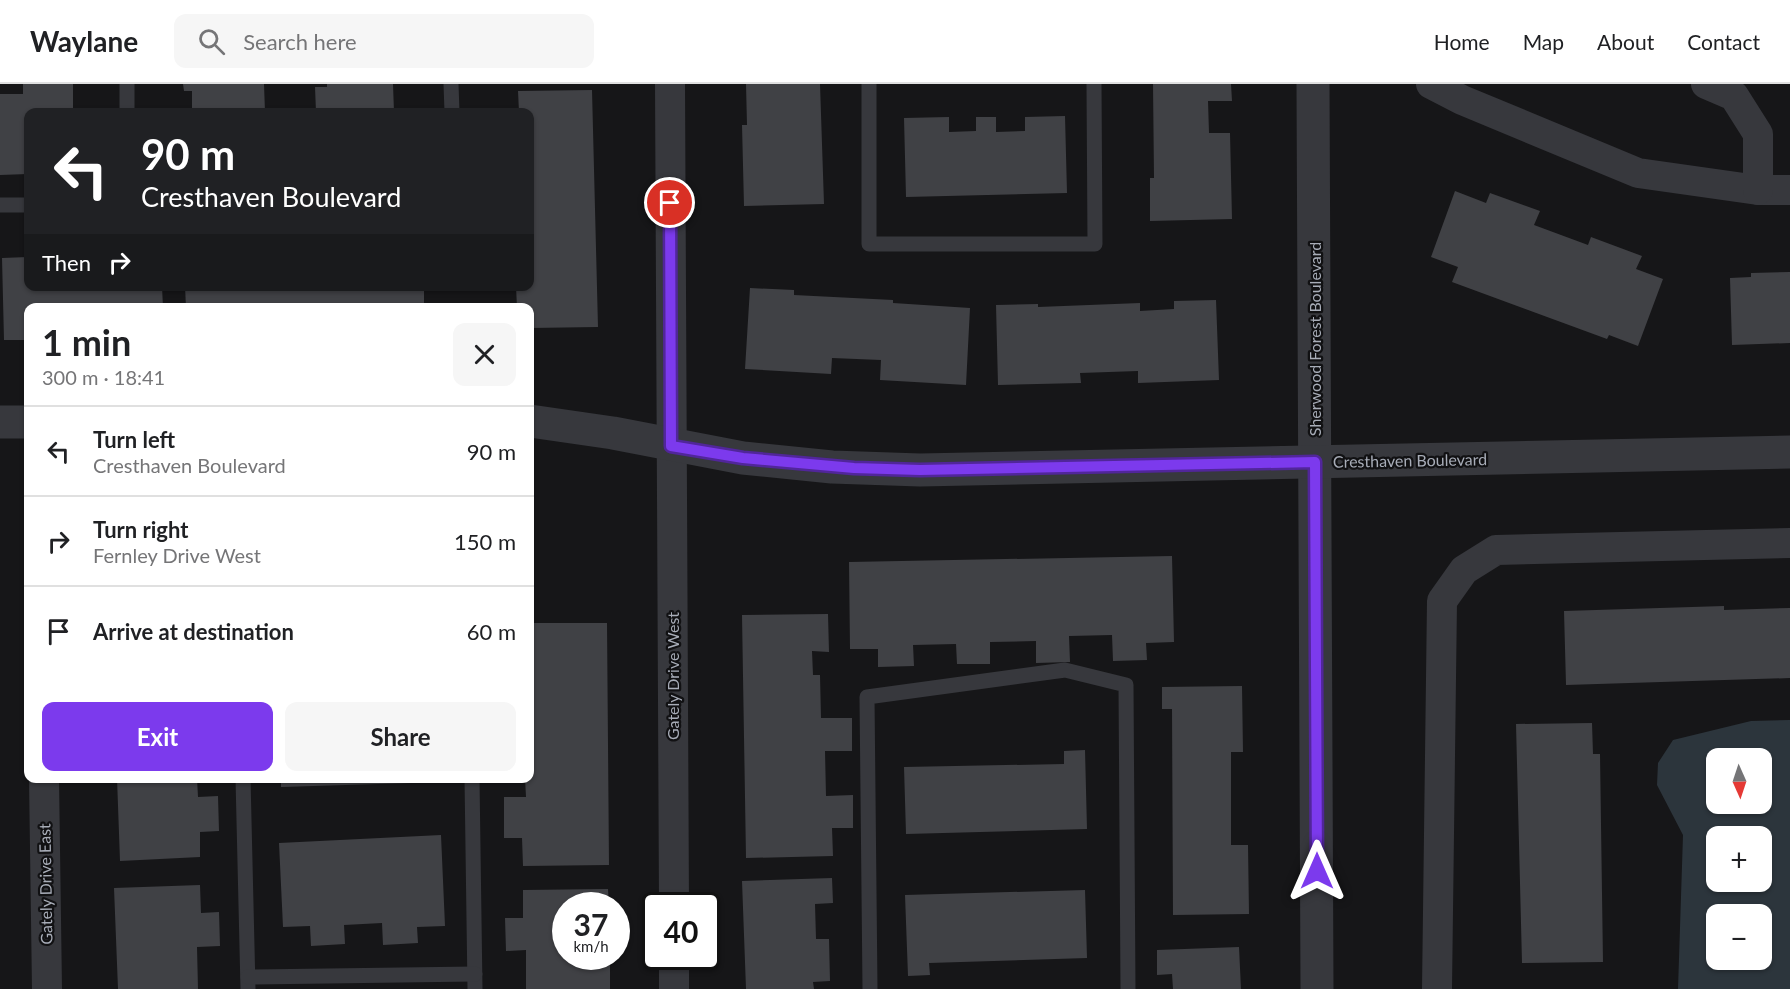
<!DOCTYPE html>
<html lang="en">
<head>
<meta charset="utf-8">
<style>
  body { margin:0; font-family:Lato,sans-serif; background:#f6f6f6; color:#202124; height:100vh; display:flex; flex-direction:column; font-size:22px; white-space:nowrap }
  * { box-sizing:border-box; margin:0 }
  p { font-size:20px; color:#757577 }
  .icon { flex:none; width:33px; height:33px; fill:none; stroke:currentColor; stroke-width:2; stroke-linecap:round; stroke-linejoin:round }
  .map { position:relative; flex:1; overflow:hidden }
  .panel { position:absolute; left:24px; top:219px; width:510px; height:480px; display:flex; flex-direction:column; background:#fff; border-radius:12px; box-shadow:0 2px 4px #0004 }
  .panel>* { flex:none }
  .banner { position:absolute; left:24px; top:24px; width:510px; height:183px; border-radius:12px; box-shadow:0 2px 4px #0004; background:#202124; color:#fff; overflow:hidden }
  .needle { width:39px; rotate:177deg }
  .fabs { position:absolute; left:1706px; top:664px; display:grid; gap:12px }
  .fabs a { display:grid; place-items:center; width:66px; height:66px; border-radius:12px; background:#fff; box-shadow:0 2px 4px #0004; font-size:30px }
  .speed { position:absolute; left:552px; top:808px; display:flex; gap:12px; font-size:30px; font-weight:700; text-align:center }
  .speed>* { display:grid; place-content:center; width:78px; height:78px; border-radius:50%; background:#fff; box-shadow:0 2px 4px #0004; line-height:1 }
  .speed small { font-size:15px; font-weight:400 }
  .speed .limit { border:3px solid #111; border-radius:9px; background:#fff; color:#111 }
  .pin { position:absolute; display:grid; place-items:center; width:51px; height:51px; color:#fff; margin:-26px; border:3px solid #fff; border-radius:50%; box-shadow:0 2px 6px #0007 }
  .me { position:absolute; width:66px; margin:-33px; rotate:0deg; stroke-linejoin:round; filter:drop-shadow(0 0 4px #0008) }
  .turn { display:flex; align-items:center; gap:21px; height:126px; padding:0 18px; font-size:27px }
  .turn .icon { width:78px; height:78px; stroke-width:2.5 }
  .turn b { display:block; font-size:42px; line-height:51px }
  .then { display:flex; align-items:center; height:57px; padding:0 18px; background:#0003; gap:12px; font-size:22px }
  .round { display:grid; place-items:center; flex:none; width:63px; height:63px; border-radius:12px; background:#f6f6f6 }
  .headline { display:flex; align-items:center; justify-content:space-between; height:102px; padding:0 18px }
  h1 { font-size:36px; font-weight:700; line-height:45px }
  .button { display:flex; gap:12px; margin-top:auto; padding:12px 18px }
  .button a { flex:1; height:69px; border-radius:12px; background:#7c3aed; color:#fff; font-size:24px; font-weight:700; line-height:69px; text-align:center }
  .button a+a { background:#f6f6f6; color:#202124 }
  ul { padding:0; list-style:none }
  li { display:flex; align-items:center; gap:18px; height:90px; padding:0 18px; border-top:2px solid #e0e0e0 }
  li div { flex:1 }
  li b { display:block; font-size:22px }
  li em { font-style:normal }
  header { display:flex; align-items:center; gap:36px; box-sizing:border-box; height:84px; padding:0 30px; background:#fff; border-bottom:2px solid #e0e0e0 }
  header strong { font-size:28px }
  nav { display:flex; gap:33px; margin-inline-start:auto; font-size:21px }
  .search { width:420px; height:54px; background:#f6f6f6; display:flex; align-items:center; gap:15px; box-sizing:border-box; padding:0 21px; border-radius:12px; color:#757577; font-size:22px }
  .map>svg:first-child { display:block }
  .water { fill:#2c353c; fill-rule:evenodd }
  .building { fill:#404145 }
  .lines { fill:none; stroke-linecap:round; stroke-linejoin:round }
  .service { stroke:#37383d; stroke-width:15 }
  .minor { stroke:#37383d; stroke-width:30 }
  .tertiary { stroke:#37383d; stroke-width:33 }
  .route-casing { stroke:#51269a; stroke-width:15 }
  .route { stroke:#7c3aed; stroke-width:10 }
  .labels { text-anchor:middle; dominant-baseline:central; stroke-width:4.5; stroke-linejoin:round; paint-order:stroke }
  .street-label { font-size:16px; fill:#a8adb8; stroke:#111113 }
</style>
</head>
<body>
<header>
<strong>Waylane</strong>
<div class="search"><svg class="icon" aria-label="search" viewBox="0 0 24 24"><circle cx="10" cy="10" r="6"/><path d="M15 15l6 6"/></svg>Search here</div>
<nav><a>Home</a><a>Map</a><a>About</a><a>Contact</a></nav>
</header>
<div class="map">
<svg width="1790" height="905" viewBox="0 0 1790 905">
  <rect width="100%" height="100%" fill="#161618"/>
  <!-- water -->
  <path class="water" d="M1790 636V905H1678L1683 751 1657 701 1658 679 1673 656 1751 637ZM1716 675H1761V720H1716ZM1716 753H1761V798H1716ZM1716 831H1761V876H1716Z"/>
  <!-- building -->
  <g class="building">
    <path d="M23 0H73V28H28V90L0 91V10H23Z"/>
    <path d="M183 0H264L265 28H192V7H184Z"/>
    <path d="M327 0H393L394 28H316L315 3H327Z"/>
    <path d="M746 0H820L824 120 744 122 742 41H747Z"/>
    <path d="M1153 0H1231L1232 17H1208L1209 49H1230L1232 135 1150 137V94H1154Z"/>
    <path d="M592 6 598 243 530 244V224H517L516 202H530V28H519L518 7Z"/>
    <path d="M1065 32 1067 109 906 113 904 34 949 33V48L976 47V33H996V48L1025 47V33Z"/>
    <path d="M1455 107 1486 119 1490 109 1540 127 1534 141 1588 161 1591 153 1642 172 1636 185 1663 195 1638 262 1609 251 1607 255 1452 198 1458 183 1431 173Z"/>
    <path d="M28 173V202H162L163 224H28V256H4L2 174Z"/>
    <path d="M1790 188V259L1732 261 1730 194 1751 193V189Z"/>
    <path d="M185 202H424V224H186Z"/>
    <path d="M750 204 794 206V211L893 216V219L970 224 966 301 880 296 881 276 832 274 831 290 745 285Z"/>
    <path d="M1216 216 1219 296 1138 299V287L1080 289 1081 299 998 301 996 221 1038 220V223L1140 219V227L1174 225V217Z"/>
    <path d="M1172 472 1174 558 1146 559 1147 576 1113 577 1112 551 1069 552 1070 578 1036 579V557L990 558V580H957L956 560 913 561 914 582 878 583V565H850L849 478Z"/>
    <path d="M1724 522V526L1790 524V594L1566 601 1564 527Z"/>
    <path d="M828 530 829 568 812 567 813 591H820L821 634H852V667H825L826 712 853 711V744H832L833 772 746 774 742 531Z"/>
    <path d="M530 539H607L609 781 523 782 522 754H504V713H526L525 694H530V644H534V600H530Z"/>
    <path d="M1242 602 1243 668H1231V761H1248L1249 830 1173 831 1172 625H1162V603Z"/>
    <path d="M1592 639 1593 670H1600L1603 878 1522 879 1516 640Z"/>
    <path d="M1085 666 1087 745 906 750 904 683 1064 680V667Z"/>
    <path d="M117 694H197L198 713 218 712 219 747 200 748V773L120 777Z"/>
    <path d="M281 694H443L444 698 281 703Z"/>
    <path d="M441 751 445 842 417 843 418 859 383 861 382 839 344 841 345 860 311 862 310 842 283 843 279 759Z"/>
    <path d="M832 794 833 819 815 820 816 855H829L830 897 813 898 814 905H746L742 797Z"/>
    <path d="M200 801 201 829 219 828 220 862 197 863 198 905H118L114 804Z"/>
    <path d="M608 805 609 822H566V873H610V905H526V866L506 867 505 834H523V806Z"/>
    <path d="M1085 806 1087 874 929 879 930 891 908 892 905 811Z"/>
    <path d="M1239 863 1241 905H1173L1172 890 1157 891V866Z"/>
  </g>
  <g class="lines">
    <!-- service -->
    <g class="service">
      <path d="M127 0V28"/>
      <path d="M451 0 452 28"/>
      <path d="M869 0V160H1095L1094 0"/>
      <path d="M0 121H28"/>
      <path d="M243 694 248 905"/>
      <path d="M472 694 475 905"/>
      <path d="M248 893 475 890"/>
      <path d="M870 905 867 613 1065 586 1126 601 1128 905"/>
    </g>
    <!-- minor -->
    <g class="minor">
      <path d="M670 0 674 822"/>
      <path d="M1431 0 1462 16 1638 89 1758 106H1790"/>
      <path d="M1706 0 1734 12 1758 50V106"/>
      <path d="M44 694 47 905"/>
      <path d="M674 873V905"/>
      <path d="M1437 905 1442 517 1464 486 1496 466 1790 459"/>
    </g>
    <!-- tertiary -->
    <g class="tertiary">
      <path d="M1313 0 1317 905"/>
      <path d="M530 337 613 349 743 374 832 383 920 386 1790 368"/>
      <path d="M0 338H28"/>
    </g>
  </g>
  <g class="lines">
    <defs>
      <path id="route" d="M670 119 671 362 743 374 854 384 920 386 1315 378 1317 787"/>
    </defs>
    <!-- route casing -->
    <use href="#route" class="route-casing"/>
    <!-- route -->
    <use href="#route" class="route"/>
  </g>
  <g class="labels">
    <!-- street labels -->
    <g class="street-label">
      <text transform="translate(1314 255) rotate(-90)">Sherwood Forest Boulevard</text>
      <text transform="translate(1410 376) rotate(-1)">Cresthaven Boulevard</text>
      <text transform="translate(672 592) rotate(-90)">Gately Drive West</text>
      <text transform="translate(45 800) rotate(-91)">Gately Drive East</text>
    </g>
  </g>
</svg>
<div class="fabs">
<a><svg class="needle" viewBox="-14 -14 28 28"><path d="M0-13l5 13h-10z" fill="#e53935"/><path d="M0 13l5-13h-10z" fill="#757577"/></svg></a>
<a>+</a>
<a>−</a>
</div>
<div class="speed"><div>37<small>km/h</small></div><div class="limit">40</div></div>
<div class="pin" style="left:670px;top:119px;background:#d93025"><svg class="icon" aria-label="arrive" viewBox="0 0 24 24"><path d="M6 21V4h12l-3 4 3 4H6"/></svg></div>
<svg class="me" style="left:1317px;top:787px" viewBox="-20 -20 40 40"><path d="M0-17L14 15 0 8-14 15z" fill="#7c3aed" stroke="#fff" stroke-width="4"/></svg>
<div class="banner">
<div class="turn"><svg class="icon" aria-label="left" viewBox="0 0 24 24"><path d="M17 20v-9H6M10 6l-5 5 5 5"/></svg><div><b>90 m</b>Cresthaven Boulevard</div></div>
<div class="then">Then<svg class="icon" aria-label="right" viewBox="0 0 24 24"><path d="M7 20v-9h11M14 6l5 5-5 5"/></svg></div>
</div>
<section class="panel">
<div class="headline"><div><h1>1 min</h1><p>300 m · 18:41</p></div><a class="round"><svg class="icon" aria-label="close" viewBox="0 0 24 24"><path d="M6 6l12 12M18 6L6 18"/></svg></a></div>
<ul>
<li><svg class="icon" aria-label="left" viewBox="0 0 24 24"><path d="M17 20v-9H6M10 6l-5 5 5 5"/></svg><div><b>Turn left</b><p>Cresthaven Boulevard</p></div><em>90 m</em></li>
<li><svg class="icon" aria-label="right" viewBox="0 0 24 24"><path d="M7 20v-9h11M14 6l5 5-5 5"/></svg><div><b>Turn right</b><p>Fernley Drive West</p></div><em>150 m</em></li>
<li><svg class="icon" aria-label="arrive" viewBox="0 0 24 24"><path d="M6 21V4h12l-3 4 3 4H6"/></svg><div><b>Arrive at destination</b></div><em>60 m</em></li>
</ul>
<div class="button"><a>Exit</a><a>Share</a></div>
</section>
</div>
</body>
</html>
